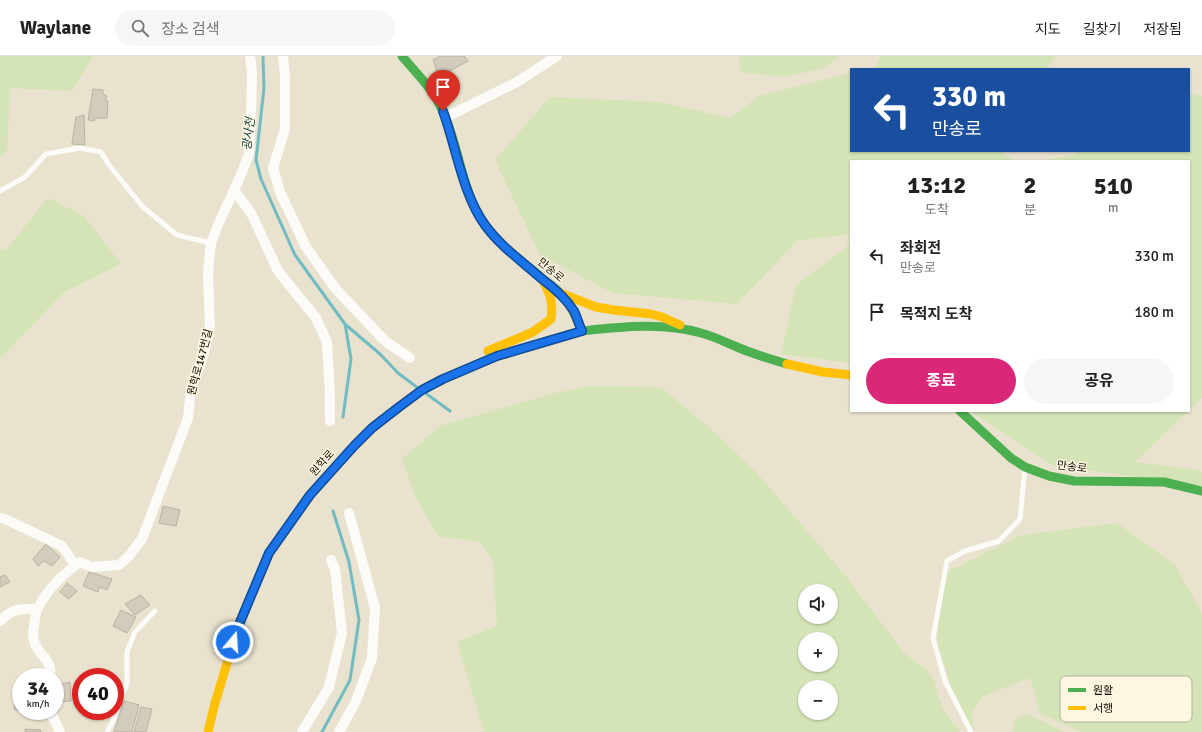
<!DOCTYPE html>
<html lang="ko">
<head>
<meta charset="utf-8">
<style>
  body { margin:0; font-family:Signika,"Noto Sans KR",sans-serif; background:#f6f6f6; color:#222; height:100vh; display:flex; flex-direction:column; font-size:15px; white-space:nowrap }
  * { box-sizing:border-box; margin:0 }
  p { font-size:13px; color:#767676 }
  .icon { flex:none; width:22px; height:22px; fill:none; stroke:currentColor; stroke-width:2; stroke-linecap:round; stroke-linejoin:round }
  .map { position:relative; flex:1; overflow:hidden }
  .details { position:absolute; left:850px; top:104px; width:340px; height:252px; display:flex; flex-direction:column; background:#fff; border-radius:0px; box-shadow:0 1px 3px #0004 }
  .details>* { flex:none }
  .guide { position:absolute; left:850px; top:12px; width:340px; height:84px; border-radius:0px; box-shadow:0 1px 3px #0004; background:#1a4fa0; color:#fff; overflow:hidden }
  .buttons { position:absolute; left:798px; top:528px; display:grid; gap:8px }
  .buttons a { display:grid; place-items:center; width:40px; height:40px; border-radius:50%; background:#fff; box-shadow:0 1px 3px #0004; font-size:20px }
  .speed { position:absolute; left:12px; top:612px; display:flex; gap:8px; font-size:20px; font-weight:700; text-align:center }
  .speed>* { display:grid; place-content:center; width:52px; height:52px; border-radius:50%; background:#fff; box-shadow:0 1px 3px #0004; line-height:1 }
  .speed small { font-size:10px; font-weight:400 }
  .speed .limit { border:6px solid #d22; background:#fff; color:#111 }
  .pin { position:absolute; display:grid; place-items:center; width:34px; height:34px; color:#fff; margin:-41px -17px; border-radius:50% 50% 50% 0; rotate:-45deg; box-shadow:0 0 4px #0007 }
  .pin .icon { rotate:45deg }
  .me { position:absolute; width:44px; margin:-22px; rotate:18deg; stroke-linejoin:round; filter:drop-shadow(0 0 3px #0008) }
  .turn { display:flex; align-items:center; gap:14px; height:84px; padding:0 16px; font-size:18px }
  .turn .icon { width:52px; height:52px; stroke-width:2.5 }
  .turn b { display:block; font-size:28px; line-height:34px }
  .eta { display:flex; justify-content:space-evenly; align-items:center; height:68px; text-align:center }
  .eta b { font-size:24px; font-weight:700; line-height:28px }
  .primary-button { display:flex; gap:8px; margin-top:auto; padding:8px 16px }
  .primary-button a { flex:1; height:46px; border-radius:24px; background:#db2777; color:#fff; font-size:16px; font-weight:700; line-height:46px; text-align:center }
  .primary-button a+a { background:#f6f6f6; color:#222 }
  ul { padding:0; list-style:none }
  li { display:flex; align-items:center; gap:12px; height:56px; padding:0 16px }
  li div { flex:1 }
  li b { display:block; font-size:15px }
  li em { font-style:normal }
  header { display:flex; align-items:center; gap:24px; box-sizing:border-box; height:56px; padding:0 20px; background:#fff; border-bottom:1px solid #e0e0e0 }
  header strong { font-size:19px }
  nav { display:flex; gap:22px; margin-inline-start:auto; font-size:14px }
  .search { width:280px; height:36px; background:#f6f6f6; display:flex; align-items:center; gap:10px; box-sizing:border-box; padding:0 14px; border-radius:22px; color:#767676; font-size:15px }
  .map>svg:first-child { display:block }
  .green { fill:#d5e4b7; fill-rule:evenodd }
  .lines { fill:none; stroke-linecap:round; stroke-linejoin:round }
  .stream { stroke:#71bcc2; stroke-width:3 }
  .building { fill:#d2ccbd; stroke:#b8b3a3 }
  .lane { stroke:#fcfbf8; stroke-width:5 }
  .street { stroke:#fcfbf8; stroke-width:10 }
  .fast { stroke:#4caf50; stroke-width:9 }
  .slow { stroke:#ffc107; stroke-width:9 }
  .route-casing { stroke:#114b97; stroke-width:10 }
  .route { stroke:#1a73e8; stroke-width:7 }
  .labels { text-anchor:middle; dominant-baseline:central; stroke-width:3; stroke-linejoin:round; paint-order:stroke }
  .street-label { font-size:11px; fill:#100c02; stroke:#fdf6e0 }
  .water-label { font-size:12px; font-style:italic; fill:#073a42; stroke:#fdf6e0 }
  .key { fill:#fdf6e0; stroke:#b6b09d; stroke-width:1 }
  .key-label { font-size:11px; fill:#100c02 }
</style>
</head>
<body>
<header>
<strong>Waylane</strong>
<div class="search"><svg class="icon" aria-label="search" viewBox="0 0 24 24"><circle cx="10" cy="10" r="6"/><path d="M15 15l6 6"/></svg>장소 검색</div>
<nav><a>지도</a><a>길찾기</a><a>저장됨</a></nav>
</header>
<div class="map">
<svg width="1202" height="676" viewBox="0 0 1202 676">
  <rect width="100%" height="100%" fill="#e9e2ce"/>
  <!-- green -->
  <g class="green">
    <path d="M0 0H93L72 35 10 32 7 96 0 100Z"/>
    <path d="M739 0H840L822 13 784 21 740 16Z"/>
    <path d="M881 0H1056L1046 13H869L876 11Z"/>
    <path d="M851 17V95H998L1016 105H851V178L797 185 737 248 613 237 540 199 495 104 550 41 660 46 730 62 759 40Z"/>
    <path d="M1189 37 1202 40V342L1135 406 1199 414 1202 417V430L1052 409 970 355H1189V105H1042L1076 98 1080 95H1189Z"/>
    <path d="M48 142 84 160 121 208 63 237 0 303V193L6 194Z"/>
    <path d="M851 188V307L781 298 796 229Z"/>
    <path d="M590 330 661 331 714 376 756 416 844 518 905 598 926 613 935 626 938 640 944 654 960 676H484L457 586 497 570 493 505 480 486 438 480 416 442 402 403 440 370 555 337ZM805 535H831V561H805ZM805 583H831V609H805ZM805 631H831V657H805Z"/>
    <path d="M1117 467 1175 509 1202 557V676H1085L1073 672 1040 657 1030 622 983 640 972 656 974 674 962 662 953 646 946 611 937 598 941 519 1022 479Z"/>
    <path d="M1027 658 1065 676H1013L1014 664Z"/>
  </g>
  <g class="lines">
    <!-- stream -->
    <g class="stream">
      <path d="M263 0 264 32 256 104 261 123 295 199 345 268 351 303 343 361"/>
      <path d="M346 269 380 298 398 317 418 332"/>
      <path d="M424 336 450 355"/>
      <path d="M322 676 350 624 359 564 349 506 333 455"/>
    </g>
  </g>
  <!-- building -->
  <g class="building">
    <path d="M440 0H464L468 5 439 21 433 4Z"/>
    <path d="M93 33 103 34V38L107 40 105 45H108L107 62H95L94 65 88 64Z"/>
    <path d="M84 59 85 89 72 88 76 61Z"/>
    <path d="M163 450 180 454 176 470 159 467Z"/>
    <path d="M46 488 60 501 52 510 44 505 38 510 33 503Z"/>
    <path d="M89 516 112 523 107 534 99 531 98 536 83 530Z"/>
    <path d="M5 519 10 526 0 531V521Z"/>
    <path d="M67 527 77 535 69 543 60 536Z"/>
    <path d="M141 539 150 549 135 559 125 548Z"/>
    <path d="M121 554 136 561 127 577 113 570Z"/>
    <path d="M70 626 71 645 59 646 58 641H55V629Z"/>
    <path d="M18 630H21V655H24L23 656 14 653Z"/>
    <path d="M124 645 139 649 132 676H114Z"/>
    <path d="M141 651 152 653 146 676H134Z"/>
    <path d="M25 673 41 674 40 676H25Z"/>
  </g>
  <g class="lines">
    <!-- lane -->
    <g class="lane">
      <path d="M0 135 25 121 46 98 80 92 101 96 109 109 142 150 177 179 211 187"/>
      <path d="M107 676 112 667 127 627V596L135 576 155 555"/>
      <path d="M971 676 945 625 933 582 947 505 965 495 999 485 1020 463 1025 412"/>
    </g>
    <!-- street -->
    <g class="street">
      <path d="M283 0 285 20V73L273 112 280 136 306 191 335 232 385 285 410 302"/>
      <path d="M446 61 517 26 557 0"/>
      <path d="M234 134 251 157 278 215 316 262 327 286 330 340V365"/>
      <path d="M0 462 5 463 62 490 75 509"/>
      <path d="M0 565C12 553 20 552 37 553"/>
      <path d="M50 621C53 605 41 601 35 588 33 583 33 575 34 570 35 564 35 557 38 552 47 534 63 518 80 506L92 511 119 509 128 501 142 483 188 362 191 333 202 304 210 274 208 217 211 187 218 169 240 121 249 98 251 60 252 17 250 0"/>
      <path d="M50 655 60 676"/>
      <path d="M302 676 329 631 342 577 335 513 331 504"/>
      <path d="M339 676 356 645 372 602 375 552 349 457"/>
    </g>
    <!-- fast -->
    <g class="fast">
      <path d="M402 0C417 18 434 34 443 56 460 92 461 135 485 169 500 190 523 206 543 223 548 227 554 231 559 236 570 247 576 261 582 275 620 271 663 266 701 277 713 280 725 286 737 291 753 298 770 303 787 308"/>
      <path d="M960 355 1011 402 1025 411 1049 420 1074 425 1164 426 1202 435"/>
      <path d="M279 483 310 439 354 390 372 372 422 334 443 323 497 300 582 275"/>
    </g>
    <!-- slow -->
    <g class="slow">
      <path d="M560 237 596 251 614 254 651 258 662 261 680 269"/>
      <path d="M488 295 533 276 551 263C553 249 551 239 544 227"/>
      <path d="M787 308 823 316 851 319"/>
      <path d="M208 676 215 647 238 571 269 497 279 483"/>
    </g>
  </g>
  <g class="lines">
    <defs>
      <path id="route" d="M233 586 238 571 269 497 310 439 354 390 372 372 399 351 422 334 443 323 497 300 582 275C579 269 577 261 574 255 566 242 554 232 542 223 523 206 500 190 485 169 463 139 456 91 443 55"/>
    </defs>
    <!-- route casing -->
    <use href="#route" class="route-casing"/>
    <!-- route -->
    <use href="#route" class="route"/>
  </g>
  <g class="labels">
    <!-- street labels -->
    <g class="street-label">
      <text transform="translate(551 214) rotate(40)">만송로</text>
      <text transform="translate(200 306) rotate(-75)">원학로147번길</text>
      <text transform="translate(322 407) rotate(-48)">원학로</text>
      <text transform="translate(1072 411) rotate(7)">만송로</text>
    </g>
    <!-- water labels -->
    <g class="water-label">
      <text transform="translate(249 78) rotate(-83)">광사천</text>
    </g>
  </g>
  <!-- legend -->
  <rect x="1060" y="620" width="132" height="46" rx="6" class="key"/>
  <rect x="1068" y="632" width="18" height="4" fill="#4caf50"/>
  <rect x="1068" y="650" width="18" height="4" fill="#ffc107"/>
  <g class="key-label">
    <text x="1093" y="638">원활</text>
    <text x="1093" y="656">서행</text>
  </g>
</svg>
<div class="buttons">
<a><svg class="icon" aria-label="sound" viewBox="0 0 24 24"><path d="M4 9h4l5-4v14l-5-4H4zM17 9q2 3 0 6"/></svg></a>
<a>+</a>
<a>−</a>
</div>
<div class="speed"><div>34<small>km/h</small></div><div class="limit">40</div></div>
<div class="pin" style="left:443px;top:55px;background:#d93025"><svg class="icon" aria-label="arrive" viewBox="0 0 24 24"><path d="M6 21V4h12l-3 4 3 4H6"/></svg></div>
<svg class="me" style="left:233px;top:586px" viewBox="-20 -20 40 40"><circle r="17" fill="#1a73e8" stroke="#fff" stroke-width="3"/><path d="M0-11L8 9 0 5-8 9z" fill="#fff"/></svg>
<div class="guide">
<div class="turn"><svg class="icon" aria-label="left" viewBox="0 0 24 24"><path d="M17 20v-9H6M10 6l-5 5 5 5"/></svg><div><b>330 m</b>만송로</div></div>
</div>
<section class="details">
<div class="eta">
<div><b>13:12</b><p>도착</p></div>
<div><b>2</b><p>분</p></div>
<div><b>510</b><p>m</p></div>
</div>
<ul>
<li><svg class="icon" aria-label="left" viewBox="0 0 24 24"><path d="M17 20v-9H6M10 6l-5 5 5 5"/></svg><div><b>좌회전</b><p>만송로</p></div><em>330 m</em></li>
<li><svg class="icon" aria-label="arrive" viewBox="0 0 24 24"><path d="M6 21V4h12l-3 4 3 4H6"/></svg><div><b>목적지 도착</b></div><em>180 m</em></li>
</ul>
<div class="primary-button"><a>종료</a><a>공유</a></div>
</section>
</div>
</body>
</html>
